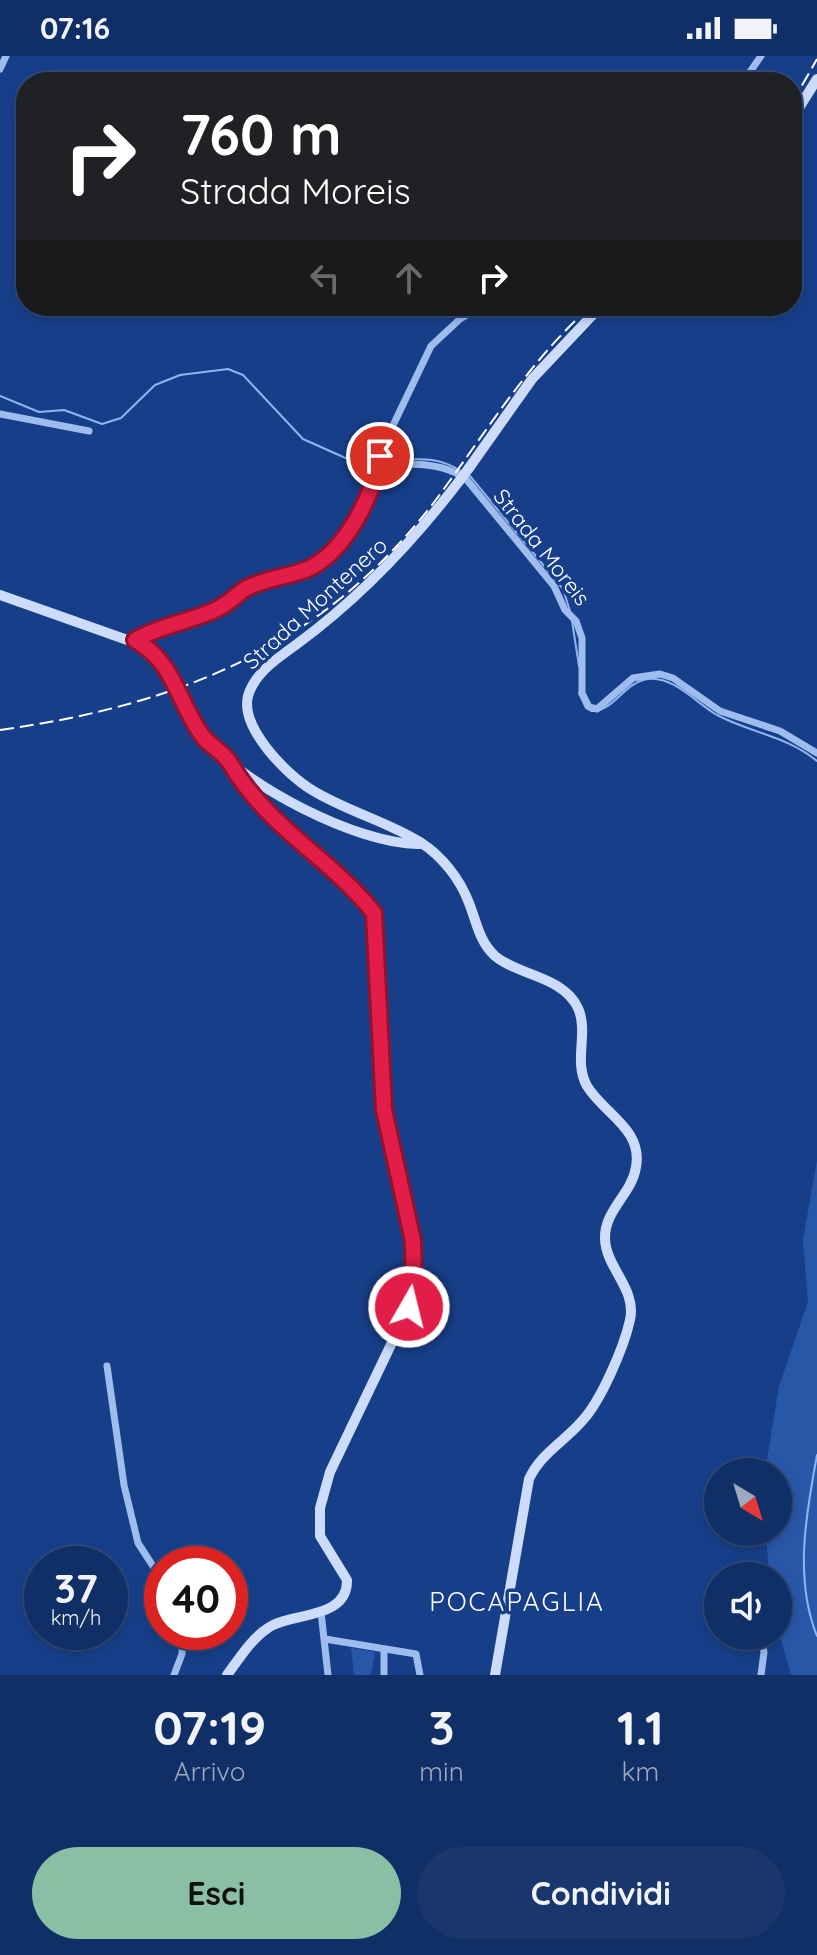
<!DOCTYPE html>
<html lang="it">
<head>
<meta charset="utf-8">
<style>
  body { margin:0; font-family:Quicksand,sans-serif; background:#1a376d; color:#f1f3f6; height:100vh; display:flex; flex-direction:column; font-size:30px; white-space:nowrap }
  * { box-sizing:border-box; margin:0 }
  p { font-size:26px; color:#9ca9c0 }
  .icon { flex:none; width:44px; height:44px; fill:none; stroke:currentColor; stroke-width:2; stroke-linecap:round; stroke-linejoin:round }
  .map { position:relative; height:1619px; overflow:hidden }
  .panel { display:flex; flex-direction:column; background:#112f67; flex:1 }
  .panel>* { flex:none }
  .banner { position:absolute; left:16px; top:16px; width:786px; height:244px; border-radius:32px; box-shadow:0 4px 12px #0003,0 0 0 2px #304a7b; background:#202124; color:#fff; overflow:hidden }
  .needle { width:52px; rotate:142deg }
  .fabs { position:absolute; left:704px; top:1402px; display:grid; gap:16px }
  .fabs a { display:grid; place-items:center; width:88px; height:88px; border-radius:50%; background:#112f67; box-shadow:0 4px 12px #0003,0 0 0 2px #304a7b; font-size:40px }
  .speed { position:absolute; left:24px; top:1490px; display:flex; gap:16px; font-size:40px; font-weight:700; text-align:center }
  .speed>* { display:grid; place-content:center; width:104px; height:104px; border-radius:50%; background:#112f67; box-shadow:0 4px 12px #0003,0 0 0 2px #304a7b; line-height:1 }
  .speed small { font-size:20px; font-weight:400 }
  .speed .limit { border:12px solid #d22; background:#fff; color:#111 }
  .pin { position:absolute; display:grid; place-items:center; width:68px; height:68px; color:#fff; margin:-34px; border:4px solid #fff; border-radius:50%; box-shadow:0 2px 8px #0007 }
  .me { position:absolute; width:88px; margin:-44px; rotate:8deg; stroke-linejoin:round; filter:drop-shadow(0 0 6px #0008) }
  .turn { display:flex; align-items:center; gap:28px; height:168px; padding:0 32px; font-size:36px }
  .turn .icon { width:104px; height:104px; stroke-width:2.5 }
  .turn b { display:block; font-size:56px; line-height:68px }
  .lanes { display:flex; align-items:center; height:76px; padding:0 32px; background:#0003; justify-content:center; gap:40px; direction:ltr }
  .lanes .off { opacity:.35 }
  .eta { display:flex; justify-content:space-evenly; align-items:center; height:136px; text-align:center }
  .eta b { font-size:48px; font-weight:700; line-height:56px }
  .primary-button { display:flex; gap:16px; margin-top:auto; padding:16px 32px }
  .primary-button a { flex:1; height:92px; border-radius:48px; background:#8abfa5; color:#111; font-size:32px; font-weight:700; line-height:92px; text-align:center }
  .primary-button a+a { background:#1a376d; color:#f1f3f6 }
  .status { display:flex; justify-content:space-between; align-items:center; height:56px; padding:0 40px; background:#112f67; direction:ltr }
  .status svg { height:22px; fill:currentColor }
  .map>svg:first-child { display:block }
  .green { fill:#2957a8 }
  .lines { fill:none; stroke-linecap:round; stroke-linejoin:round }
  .stream { stroke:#92b5f1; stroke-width:2 }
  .street { stroke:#9fbcee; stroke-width:7 }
  .secondary { stroke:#ccdcfa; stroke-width:10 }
  .rail { stroke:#fff; stroke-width:2; stroke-dasharray:14 6; stroke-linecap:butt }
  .secondary-bridge { stroke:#ccdcfa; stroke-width:10 }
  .route-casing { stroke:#92132f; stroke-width:20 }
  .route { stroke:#e11d48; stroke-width:14 }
  .labels { text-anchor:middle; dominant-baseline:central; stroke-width:7; stroke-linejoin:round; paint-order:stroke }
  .street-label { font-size:22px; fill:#fff; stroke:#173f89 }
  .quarter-label { font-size:26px; letter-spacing:2px; fill:#fff; stroke:#173f89 }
</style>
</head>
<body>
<div class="status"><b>07:16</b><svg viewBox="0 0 49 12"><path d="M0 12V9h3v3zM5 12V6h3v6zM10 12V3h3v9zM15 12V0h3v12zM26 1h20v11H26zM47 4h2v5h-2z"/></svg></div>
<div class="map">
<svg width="817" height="1619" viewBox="0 0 817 1619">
  <rect width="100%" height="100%" fill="#173f89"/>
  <!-- green -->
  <g class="green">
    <path d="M817 1104V1619H791L778 1573V1520H769L766 1476H778V1416H765L779 1330 808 1246 803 1184Z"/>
    <path d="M351 1592 375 1596 371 1619H354Z"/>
  </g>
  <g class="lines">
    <!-- stream -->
    <g class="stream">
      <path d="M0 340 39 356 64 354 102 368 121 362 155 329 180 319 228 313 243 319 303 383 350 404 376 403"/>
      <path d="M383 404C413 405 432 397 461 415"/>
      <path d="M470 420 563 533 570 555"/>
      <path d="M572 565 579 610"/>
      <path d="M579 637 586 652"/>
      <path d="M591 655C613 657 624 626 648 623 674 620 696 647 717 659 751 677 787 680 817 705"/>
      <path d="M817 1399C806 1458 794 1523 817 1580"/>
    </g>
    <!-- street -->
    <g class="street">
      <path d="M0 13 6 0"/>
      <path d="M743 26 761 0"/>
      <path d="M0 358 89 375"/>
      <path d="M378 412C408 406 440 405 466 423L554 530 565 554 576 565 582 582V637L589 651 597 653 633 622 660 618 673 622 720 655 780 675 817 697"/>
      <path d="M135 584 172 566 214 555 245 533 310 511 330 496 363 448 386 384 431 290 460 263 482 250"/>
      <path d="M107 1310 124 1429 138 1487 162 1524"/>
      <path d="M321 1556 328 1619"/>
      <path d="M760 1580 764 1596 761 1619"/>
      <path d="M325 1583 416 1598 420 1619"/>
      <path d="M384 1595V1619"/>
      <path d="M174 1619 182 1598 183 1576"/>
    </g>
    <!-- secondary -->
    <g class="secondary">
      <path d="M792 63 817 23"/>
      <path d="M469 412 532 323 601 250"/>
      <path d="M460 424C412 487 361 541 297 588 278 602 255 616 248 640 240 672 287 719 312 734 346 755 386 765 420 786 442 800 460 823 469 847 477 867 479 885 495 900 519 920 563 920 578 952 589 977 573 1005 587 1030 604 1058 643 1073 636 1111 632 1138 604 1154 605 1183 606 1212 637 1233 630 1264 624 1291 601 1345 582 1365 564 1386 541 1397 529 1423L495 1619"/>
      <path d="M0 539 150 592C176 617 182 652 204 680 240 728 359 789 419 788"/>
      <path d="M227 1619C239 1603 251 1583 268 1572 291 1556 348 1564 347 1524L320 1480V1452L330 1416 409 1251 414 1229 413 1185 384 1054 374 857C342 817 242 749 230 705"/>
    </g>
    <!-- rail -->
    <g class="rail">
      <path d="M792 47 817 3"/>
      <path d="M0 674C178 649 322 592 435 445 485 378 528 306 591 250"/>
    </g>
    <!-- secondary-bridge -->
    <path class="secondary-bridge" d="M460 424 469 412"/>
  </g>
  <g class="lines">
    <defs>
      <path id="route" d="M380 400C373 439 347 493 310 512 290 521 264 522 245 533 235 540 227 549 215 554 189 566 161 569 135 584 175 606 178 648 204 682 212 691 225 698 230 707 241 726 256 744 272 760 305 793 345 820 374 857L384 1054 413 1185 414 1229 409 1251"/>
    </defs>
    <!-- route casing -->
    <use href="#route" class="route-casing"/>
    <!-- route -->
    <use href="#route" class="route"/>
  </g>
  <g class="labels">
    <!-- street labels -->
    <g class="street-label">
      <text transform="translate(542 491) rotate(52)">Strada Moreis</text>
      <text transform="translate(315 547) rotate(-42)">Strada Montenero</text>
    </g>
    <!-- quarter labels -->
    <g class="quarter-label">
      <text x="517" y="1545">POCAPAGLIA</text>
    </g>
  </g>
</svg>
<div class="fabs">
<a><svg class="needle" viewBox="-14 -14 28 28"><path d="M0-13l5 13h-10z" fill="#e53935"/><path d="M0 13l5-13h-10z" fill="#9ca9c0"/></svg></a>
<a><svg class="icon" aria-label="sound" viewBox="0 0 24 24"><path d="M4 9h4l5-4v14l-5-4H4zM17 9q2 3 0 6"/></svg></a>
</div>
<div class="speed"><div>37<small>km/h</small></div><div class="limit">40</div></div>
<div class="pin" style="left:380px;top:400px;background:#d93025"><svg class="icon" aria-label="arrive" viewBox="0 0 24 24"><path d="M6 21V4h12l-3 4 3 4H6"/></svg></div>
<svg class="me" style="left:409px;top:1251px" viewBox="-20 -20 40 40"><circle r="17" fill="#e11d48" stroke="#fff" stroke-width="3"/><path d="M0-11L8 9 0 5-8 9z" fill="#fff"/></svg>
<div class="banner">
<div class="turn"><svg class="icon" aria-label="right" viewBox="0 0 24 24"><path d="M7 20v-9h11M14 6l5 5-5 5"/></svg><div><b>760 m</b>Strada Moreis</div></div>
<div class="lanes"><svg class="icon off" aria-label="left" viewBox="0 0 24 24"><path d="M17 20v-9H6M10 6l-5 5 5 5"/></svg><svg class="icon off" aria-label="ahead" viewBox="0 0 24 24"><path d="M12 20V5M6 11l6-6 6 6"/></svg><svg class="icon" aria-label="right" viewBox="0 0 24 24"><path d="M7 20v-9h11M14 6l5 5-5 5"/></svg></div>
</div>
</div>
<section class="panel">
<div class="eta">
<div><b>07:19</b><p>Arrivo</p></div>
<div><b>3</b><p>min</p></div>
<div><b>1.1</b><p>km</p></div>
</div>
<div class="primary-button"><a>Esci</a><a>Condividi</a></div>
</section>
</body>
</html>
